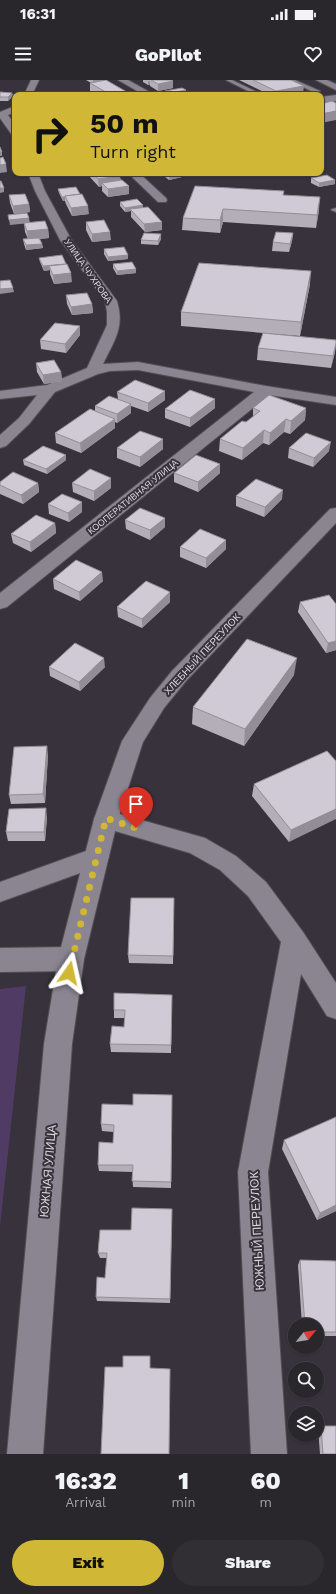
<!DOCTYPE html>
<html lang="en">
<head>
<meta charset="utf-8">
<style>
  body { margin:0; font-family:"Work Sans",sans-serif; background:#312e34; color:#f1f3f6; height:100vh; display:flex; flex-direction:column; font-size:15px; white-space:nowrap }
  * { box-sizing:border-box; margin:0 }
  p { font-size:13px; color:#a5a5a9 }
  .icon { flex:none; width:22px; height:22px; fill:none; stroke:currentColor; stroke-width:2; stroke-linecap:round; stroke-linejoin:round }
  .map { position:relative; height:1374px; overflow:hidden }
  .side { display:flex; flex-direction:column; background:#29262c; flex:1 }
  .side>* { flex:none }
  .top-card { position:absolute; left:12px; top:12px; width:312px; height:84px; border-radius:8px; box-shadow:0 1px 3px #0004,0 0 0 1px #454348; background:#d1b736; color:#111; overflow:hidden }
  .needle { width:26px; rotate:60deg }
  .fabs { position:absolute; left:288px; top:1238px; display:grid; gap:8px }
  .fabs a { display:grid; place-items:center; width:36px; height:36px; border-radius:50%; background:#29262c; box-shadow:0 1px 3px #0004,0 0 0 1px #454348; font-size:20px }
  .pin { position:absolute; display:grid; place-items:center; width:34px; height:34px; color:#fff; margin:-41px -17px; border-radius:50% 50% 50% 0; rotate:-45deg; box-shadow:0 0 4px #0007 }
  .pin .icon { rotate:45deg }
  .me { position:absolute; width:44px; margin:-22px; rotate:11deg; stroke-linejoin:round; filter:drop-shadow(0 0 3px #0008) }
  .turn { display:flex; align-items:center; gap:14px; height:84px; padding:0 12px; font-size:18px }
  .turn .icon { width:52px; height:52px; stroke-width:2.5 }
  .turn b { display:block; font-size:28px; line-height:34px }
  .eta { display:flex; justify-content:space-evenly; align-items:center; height:68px; text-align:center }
  .eta b { font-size:24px; font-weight:800; line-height:28px }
  .primary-button { display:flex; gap:8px; margin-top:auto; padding:8px 12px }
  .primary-button a { flex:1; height:46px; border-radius:24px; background:#d1b736; color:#111; font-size:16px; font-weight:800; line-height:46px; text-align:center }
  .primary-button a+a { background:#312e34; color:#f1f3f6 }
  .status { display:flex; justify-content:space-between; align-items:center; height:28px; padding:0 20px; background:#29262c; direction:ltr }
  .status svg { height:11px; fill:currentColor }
  header { display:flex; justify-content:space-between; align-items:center; height:52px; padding:0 12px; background:#29262c; font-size:18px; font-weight:800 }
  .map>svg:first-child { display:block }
  .green { fill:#503b64 }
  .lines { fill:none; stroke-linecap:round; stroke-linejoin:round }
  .lane-casing { stroke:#524f56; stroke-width:2 }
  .street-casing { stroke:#524f56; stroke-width:2 }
  .secondary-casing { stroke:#524f56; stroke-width:2 }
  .lane { fill:#8a8590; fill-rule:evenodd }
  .street { fill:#8a8590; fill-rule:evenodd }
  .secondary { fill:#8a8590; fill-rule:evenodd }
  .wall { fill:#b3aeb8 }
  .shaded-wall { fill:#928d96 }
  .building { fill:#d0cad6; stroke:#928d96 }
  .route { stroke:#d1b736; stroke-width:7; stroke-dasharray:0 12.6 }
  .labels { text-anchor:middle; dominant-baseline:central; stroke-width:4; stroke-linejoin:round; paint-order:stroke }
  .far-street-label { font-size:9px; fill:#d9d6dc; stroke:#37323b }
  .street-label { font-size:10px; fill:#d9d6dc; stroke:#37323b }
  .near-street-label { font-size:12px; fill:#d9d6dc; stroke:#37323b }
</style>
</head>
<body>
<div class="status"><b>16:31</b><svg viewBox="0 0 49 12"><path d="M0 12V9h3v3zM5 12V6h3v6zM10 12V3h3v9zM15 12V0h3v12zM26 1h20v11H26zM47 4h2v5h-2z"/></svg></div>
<header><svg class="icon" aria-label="menu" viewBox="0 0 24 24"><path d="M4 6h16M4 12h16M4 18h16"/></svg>GoPilot<svg class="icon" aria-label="heart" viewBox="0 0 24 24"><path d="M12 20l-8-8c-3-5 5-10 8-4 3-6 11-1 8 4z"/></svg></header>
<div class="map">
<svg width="336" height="1374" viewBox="0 0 336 1374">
  <rect width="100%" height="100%" fill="#37323b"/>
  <!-- green -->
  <path class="green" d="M26 906 0 1147V909Z"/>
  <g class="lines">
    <defs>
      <g id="lane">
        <path d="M226 0H232L263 15H256Z"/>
        <path d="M289 0H295L320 11 304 15H293L311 11Z"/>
        <path d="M336 128V132L331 130 332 129Z"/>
      </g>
      <g id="street">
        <path d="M31 0H39L32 15H24Z"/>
        <path d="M118 0H128L155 15H144Z"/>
        <path d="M316 0H327L336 4V10Z"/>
        <path d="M336 15V21L321 23V17Z"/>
        <path d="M15 26V32L8 35 15 45V56L12 55 0 38V32Z"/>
        <path d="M28 93H38L45 111 71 159 117 221C125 248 114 261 103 284L138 282 266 306 336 317V325L269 315 7 527 0 529V513L254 312 138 290 110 291 98 294 55 312 29 344 6 366 0 368V355L19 338 37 315 0 319V311L47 305 87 288 107 245V232L105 221 60 160 35 111Z"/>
        <path d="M128 93H139L166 118 167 120 166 122H158Z"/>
        <path d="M106 730 205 758 236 776 266 802 303 852 336 903V939L327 936 301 894 268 1092 287 1374H251L238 1092 281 862 248 816 220 790 190 773 98 746 94 739 98 732Z"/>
        <path d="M97 767 105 770 109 777 105 784 0 822V802Z"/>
        <path d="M71 867 80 871 84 879 80 887 71 891 0 892V868Z"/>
      </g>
      <path id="secondary" d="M336 428V443L186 601 164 628 143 662 118 739 84 879 72 964 43 1374H7L44 964 58 879 94 739 122 661 150 618 172 591 330 429Z"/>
    </defs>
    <!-- lane casing -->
    <use href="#lane" class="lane-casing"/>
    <!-- street casing -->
    <use href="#street" class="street-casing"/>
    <!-- secondary casing -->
    <use href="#secondary" class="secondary-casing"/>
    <!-- lane -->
    <use href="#lane" class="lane"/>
    <!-- street -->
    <use href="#street" class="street"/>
    <!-- secondary -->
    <use href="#secondary" class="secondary"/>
  </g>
  <!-- wall -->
  <g class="wall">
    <path d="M86 0H107V1L132 15H96L90 12V3H91Z"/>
    <path d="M143 0H171L173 1V8L158 11 150 6V5H148L143 2Z"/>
    <path d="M239 0H291L303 13 290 15H270Z"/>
    <path d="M186 10V14L181 15H165V11Z"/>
    <path d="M0 12 12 13 13 16 8 21H0Z"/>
    <path d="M87 93H118L121 100 129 114 108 117 102 111V106L99 107 87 94Z"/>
    <path d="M160 93H182V97L169 100Z"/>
    <path d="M311 98 335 104 319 107 311 103Z"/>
    <path d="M58 109 89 134 72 136 66 124 65 121H63L59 113Z"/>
    <path d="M9 115 29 124 30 132 14 134 10 123Z"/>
    <path d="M284 115 319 130 316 148 223 142 220 153 182 150 183 138Z"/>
    <path d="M120 122 143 125V127L162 150 145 152 131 137V131L125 132 120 126Z"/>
    <path d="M86 142 111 160 92 162 86 150Z"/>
    <path d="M24 143 48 149 49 158 40 159 42 164 43 168 26 170 24 164 23 159H28L25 152Z"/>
    <path d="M293 153 292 161 289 172 272 171 273 162Z"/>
    <path d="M161 159 158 165 141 164V160Z"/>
    <path d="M104 169 128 175V179L108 181 104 174Z"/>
    <path d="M39 178 72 202 54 204 50 194V190L44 191 40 182Z"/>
    <path d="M113 184 136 189V193L117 195 113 188Z"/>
    <path d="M310 204 300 256 181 246V232Z"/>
    <path d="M66 215 92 224 93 233 72 235 67 224Z"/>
    <path d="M80 255 66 273 41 269 40 260Z"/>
    <path d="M336 260 335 272 331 288 257 280 258 268Z"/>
    <path d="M36 283 61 292 62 301 44 304 37 292Z"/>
    <path d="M117 312 165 320 148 332 131 326V333L117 343 115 342V348L81 373 56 363 55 353 95 331V326L118 319Z"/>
    <path d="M215 328 190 347 165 338V329Z"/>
    <path d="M253 328H306L305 340 290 354 284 352 269 365 263 363 242 380 219 371 220 359 246 342 253 337Z"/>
    <path d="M117 368 163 369 140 387 117 378Z"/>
    <path d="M289 368 329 371 313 387 288 378Z"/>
    <path d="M23 380H66L47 394 24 385Z"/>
    <path d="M174 393H220L198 412 174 402Z"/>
    <path d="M111 398V408L94 421 73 412 72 403Z"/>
    <path d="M0 402 38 403 39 412 23 424 0 414Z"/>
    <path d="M236 416 282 419 264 437 236 426Z"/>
    <path d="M82 422V432L69 442 49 434 48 424Z"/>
    <path d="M165 438V447L150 460 126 449 125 440Z"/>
    <path d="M55 443 56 453 31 472 13 463 11 454Z"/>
    <path d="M180 467 226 469 206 488 180 477Z"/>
    <path d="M53 499 103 501 80 521 54 509Z"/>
    <path d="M170 512V522L142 548 118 537 117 527Z"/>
    <path d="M300 522 336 524V570L326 573 298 532Z"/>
    <path d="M49 587H105L80 611 50 596Z"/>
    <path d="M294 595 244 666 192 644 193 627Z"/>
    <path d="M327 671 289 762 252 716 254 704Z"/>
    <path d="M48 675 45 723 11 724 9 715Z"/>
    <path d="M47 737 45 761H8L6 752Z"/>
    <path d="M174 818 173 884 129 883 128 875Z"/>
    <path d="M172 915 171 973 111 972 110 964 124 947 125 938H114V930Z"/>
    <path d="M172 1015 171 1108 133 1107 132 1092 99 1091 98 1085 113 1063V1052L102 1051 101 1044 133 1025Z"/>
    <path d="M284 1060 336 1131 317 1140 282 1069Z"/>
    <path d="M172 1129 170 1223 97 1221 96 1217 105 1198 107 1178H100L98 1173 131 1150Z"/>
    <path d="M300 1180 336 1181V1256H317V1245H302L298 1185Z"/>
    <path d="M321 1346 336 1374H320L318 1348Z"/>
  </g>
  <!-- shaded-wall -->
  <g class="shaded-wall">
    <path d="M93 0H107V1L93 4Z"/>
    <rect x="148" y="1" width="2" height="4"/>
    <path d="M173 1V8L158 11V4Z"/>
    <path d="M304 6 303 13 290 15H276V11Z"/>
    <path d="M186 10V14L181 15H169V13Z"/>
    <path d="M12 13 13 16 8 21V17Z"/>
    <path d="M336 31V40L321 43V34Z"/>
    <rect x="0" y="72" width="2" height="4"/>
    <path d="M6 84 7 92 0 93V85Z"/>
    <path d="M169 93H182V97L169 100Z"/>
    <path d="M120 96 121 104 102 103V106L99 107 98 99Z"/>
    <path d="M335 100V104L319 107V103Z"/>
    <path d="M129 106V114L108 117V109Z"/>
    <path d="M0 108H4V112L0 113Z"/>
    <path d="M62 117H65V121H63Z"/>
    <path d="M320 117 319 130 316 148 317 135Z"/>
    <path d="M29 124 30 132 14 134 13 126Z"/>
    <path d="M143 125V130L130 129 131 131 125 132V128Z"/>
    <path d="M88 126 89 134 72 136 71 128Z"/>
    <path d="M223 129V142L220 153V140Z"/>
    <path d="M29 138 30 143 10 145 9 140Z"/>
    <path d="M162 142V150L145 152 144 144Z"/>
    <path d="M48 149 49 158 28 160 27 151Z"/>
    <path d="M110 152 111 160 92 162V154Z"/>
    <path d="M293 153 292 161 289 172 290 164Z"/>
    <path d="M161 154V159L158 165V161Z"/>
    <path d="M42 164 43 168 26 170V165Z"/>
    <path d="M128 175V179L108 181V177Z"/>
    <path d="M43 186H49L50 190 44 191Z"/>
    <path d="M136 189V193L117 195V191Z"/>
    <path d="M311 191 310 204 300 256 301 242Z"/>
    <path d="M71 193 72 202 54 204 53 195Z"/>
    <path d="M13 208 14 212 0 214V209Z"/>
    <path d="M92 224 93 233 72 235 71 227Z"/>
    <path d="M80 246V255L66 273 65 264Z"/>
    <path d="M336 263 335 272 331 288 333 276Z"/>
    <path d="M61 292 62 301 44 304 43 295Z"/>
    <path d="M165 311V320L148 332V323Z"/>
    <path d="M215 319V328L190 347V338Z"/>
    <path d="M131 324V333L117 343V334Z"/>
    <path d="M306 328 305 340 290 354 291 341Z"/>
    <path d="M115 339V348L81 373 80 363Z"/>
    <path d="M286 339 284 352 269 365 270 353Z"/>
    <path d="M264 350 263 363 242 380 243 368Z"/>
    <path d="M163 359V369L140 387V377Z"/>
    <path d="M331 362 329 371 313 387 314 378Z"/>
    <path d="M66 375V380L47 394 46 389Z"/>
    <path d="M220 384V393L198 412V402Z"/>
    <path d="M111 398V408L94 421V411Z"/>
    <path d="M38 403 39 412 23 424 21 415Z"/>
    <path d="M283 410 282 419 264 437 265 427Z"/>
    <path d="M82 422V432L69 442 68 433Z"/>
    <path d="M165 438V447L150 460V450Z"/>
    <path d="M55 443 56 453 31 472 30 462Z"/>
    <path d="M226 460V469L206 488V478Z"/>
    <path d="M102 492 103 501 80 521 79 512Z"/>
    <path d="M170 512V522L142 548V539Z"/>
    <path d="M336 561V570L326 573 328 563Z"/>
    <path d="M104 578 105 587 80 611 79 602Z"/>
    <path d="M297 578 294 595 244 666 245 649Z"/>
    <path d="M47 666 48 675 45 723 43 714Z"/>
    <path d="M46 728 47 737 45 761 44 752Z"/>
    <path d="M336 729V739L289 762 291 750Z"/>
    <path d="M336 1125V1131L317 1140 320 1133Z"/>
  </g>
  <!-- building -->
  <g class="building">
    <path d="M106 0 132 15H111L90 3Z"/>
    <path d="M151 0H171L173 1 158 4Z"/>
    <path d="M253 0H291L304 6 276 11Z"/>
    <path d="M182 8 186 10 169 13 165 11Z"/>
    <path d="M0 12 12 13 8 17H0Z"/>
    <path d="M332 21 336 23V31L321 34V24Z"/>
    <path d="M0 67 2 72H0Z"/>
    <path d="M3 77 6 84 0 85V78Z"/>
    <path d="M93 93H118L120 96 98 99Z"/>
    <path d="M327 95 335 100 319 103 311 98Z"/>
    <path d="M122 100 129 106 108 109 102 103Z"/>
    <path d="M0 101H1L4 108H0Z"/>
    <path d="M195 106 284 111 283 115 320 117 317 135 223 129 220 140 183 138Z"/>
    <path d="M76 107 80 114 65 116V117H62L58 109Z"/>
    <path d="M25 114 29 124 13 126 9 115Z"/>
    <path d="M82 114 88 126 71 128 65 116Z"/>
    <path d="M137 119 143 125 125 128 120 122Z"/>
    <path d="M148 127 162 142 144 144 130 129Z"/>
    <path d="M27 133 29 138 9 140 8 135Z"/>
    <path d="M104 140 110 152 92 154 86 142Z"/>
    <path d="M45 141 48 149 27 151 24 143Z"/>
    <path d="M276 152 293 153 290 164 273 162Z"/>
    <path d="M144 153 161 154 158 161 141 160Z"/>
    <path d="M39 158 42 164 26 165 23 159Z"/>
    <path d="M124 167 128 175 108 177 104 169Z"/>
    <path d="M62 175 66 184 43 186 39 178Z"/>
    <path d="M132 182 136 189 117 191 113 184Z"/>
    <path d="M199 183 311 191 301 242 181 232Z"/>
    <path d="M67 184 71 193 53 195 49 186Z"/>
    <path d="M10 200 13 208 0 209V201Z"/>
    <path d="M87 213 92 224 71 227 66 215Z"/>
    <path d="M55 243 80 246 65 264 40 260Z"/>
    <path d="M263 253 336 260V263L333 276 258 268Z"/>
    <path d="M54 280 61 292 43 295 36 283Z"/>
    <path d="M135 300 165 311 148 323 117 312Z"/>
    <path d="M190 310 215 319 190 338 165 329Z"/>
    <path d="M269 315 306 328 291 341 286 339 270 353 264 350 243 368 220 359 242 341 246 342 260 331 253 328Z"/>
    <path d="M109 316 131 324 117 334 95 326Z"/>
    <path d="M90 329 115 339 80 363 55 353Z"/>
    <path d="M140 351 163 359 140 377 117 368Z"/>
    <path d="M306 353 331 362 314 378 289 368Z"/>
    <path d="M43 366 66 375 46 389 23 380Z"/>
    <path d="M196 375 220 384 198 402 174 393Z"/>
    <path d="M90 389 111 398 94 411 72 403Z"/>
    <path d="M13 392 38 403 21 415 0 405V402Z"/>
    <path d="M256 399 283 410 265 427 236 416Z"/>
    <path d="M62 414 82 422 68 433 48 424Z"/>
    <path d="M140 428 165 438 150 450 125 440Z"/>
    <path d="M36 435 55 443 30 462 11 454Z"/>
    <path d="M200 449 226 460 206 478 180 467Z"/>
    <path d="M76 480 102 492 79 512 53 499Z"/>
    <path d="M146 501 170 512 142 539 117 527Z"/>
    <path d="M329 515 336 524V561L328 563 300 522Z"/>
    <path d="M247 559 297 578 245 649 193 627Z"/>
    <path d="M75 563 104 578 79 602 49 587Z"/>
    <path d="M47 666 43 714 9 715 14 667Z"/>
    <path d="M327 671 336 681V729L291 750 254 704Z"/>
    <path d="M46 728 44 752H6L9 729Z"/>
    <path d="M131 818H174L173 876 128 875Z"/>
    <path d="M114 913 172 915 171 965 110 964 112 946 124 947 125 930H114Z"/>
    <path d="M133 1014 172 1015 171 1102 132 1101 133 1085H98L99 1062 113 1063 114 1045 101 1044 102 1024 133 1025Z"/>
    <path d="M336 1037V1125L320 1133 284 1060Z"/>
    <path d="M132 1128 172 1129 170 1219 96 1217 97 1197 105 1198 107 1173H98L100 1150H131Z"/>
    <path d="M300 1180 336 1181V1252H317V1245H305Z"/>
    <path d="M123 1276H150V1288L170 1289 169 1374H101L105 1287H123Z"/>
    <path d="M321 1346H336V1374H323Z"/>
  </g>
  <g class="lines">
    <!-- route -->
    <path class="route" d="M69 893 106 738 136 748"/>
  </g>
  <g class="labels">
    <!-- far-street labels -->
    <g class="far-street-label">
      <text transform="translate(88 191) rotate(55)">УЛИЦА ЧУХРОВА</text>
      <text transform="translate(133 417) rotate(-39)">КООПЕРАТИВНАЯ УЛИЦА</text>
    </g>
    <!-- street labels -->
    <g class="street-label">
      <text transform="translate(202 574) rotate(-47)">ХЛЕБНЫЙ ПЕРЕУЛОК</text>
    </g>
    <!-- near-street labels -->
    <g class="near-street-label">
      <text transform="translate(48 1091) rotate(-85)">ЮЖНАЯ УЛИЦА</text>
      <text transform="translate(257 1151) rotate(-93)">ЮЖНЫЙ ПЕРЕУЛОК</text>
    </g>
  </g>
</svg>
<div class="fabs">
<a><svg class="needle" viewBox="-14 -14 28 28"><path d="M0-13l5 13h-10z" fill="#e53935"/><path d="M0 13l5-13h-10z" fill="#a5a5a9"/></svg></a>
<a><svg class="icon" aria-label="search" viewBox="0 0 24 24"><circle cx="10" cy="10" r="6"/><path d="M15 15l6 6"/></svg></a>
<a><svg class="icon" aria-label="layers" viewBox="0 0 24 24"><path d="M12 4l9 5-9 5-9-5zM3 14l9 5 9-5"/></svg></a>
</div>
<div class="pin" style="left:136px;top:748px;background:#d93025"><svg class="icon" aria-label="arrive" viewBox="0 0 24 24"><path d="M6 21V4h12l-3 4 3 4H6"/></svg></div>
<svg class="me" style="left:69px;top:893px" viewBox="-20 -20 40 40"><path d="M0-17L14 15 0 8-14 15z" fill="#d1b736" stroke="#fff" stroke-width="4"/></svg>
<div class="top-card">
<div class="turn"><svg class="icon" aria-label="right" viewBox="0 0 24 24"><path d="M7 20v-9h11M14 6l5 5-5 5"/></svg><div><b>50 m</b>Turn right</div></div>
</div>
</div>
<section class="side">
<div class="eta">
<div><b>16:32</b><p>Arrival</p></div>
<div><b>1</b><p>min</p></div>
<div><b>60</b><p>m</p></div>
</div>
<div class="primary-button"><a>Exit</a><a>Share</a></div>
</section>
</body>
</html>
